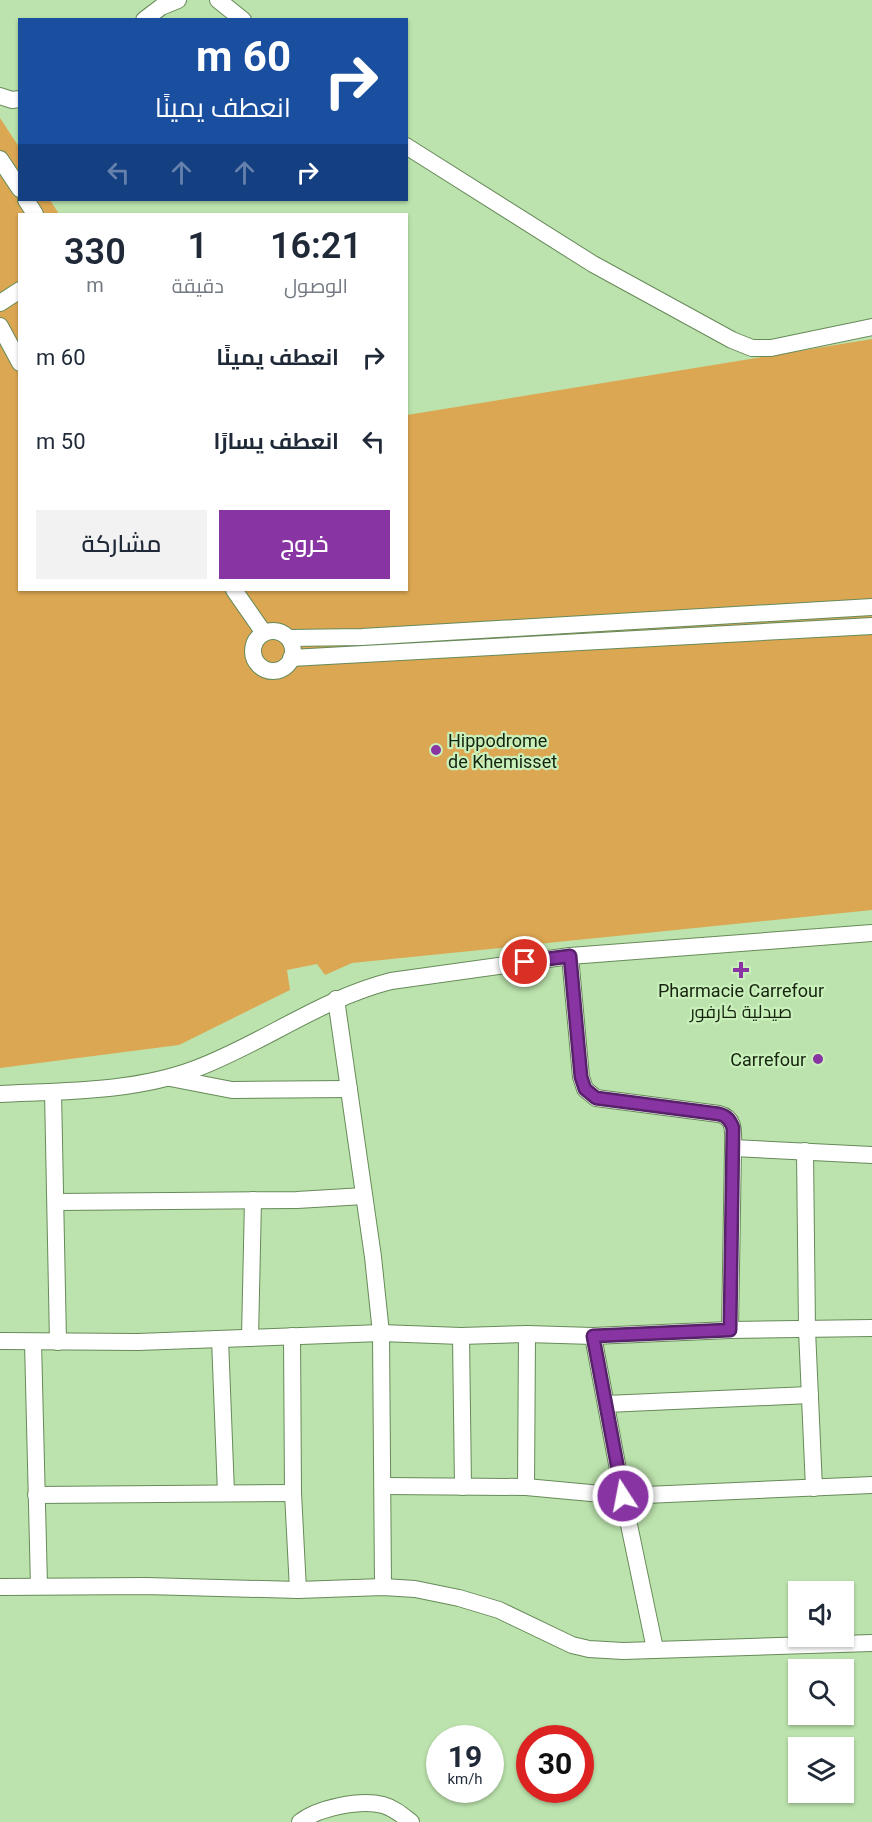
<!DOCTYPE html>
<html lang="ar">
<head>
<meta charset="utf-8">
<style>
  body { margin:0; font-family:Roboto,Cairo,sans-serif; background:#f2f2f3; color:#1f2937; direction:rtl; height:100vh; display:flex; flex-direction:column; font-size:22px; white-space:nowrap }
  * { box-sizing:border-box; margin:0 }
  p { font-size:20px; color:#747a83 }
  .icon { flex:none; width:33px; height:33px; fill:none; stroke:currentColor; stroke-width:2; stroke-linecap:round; stroke-linejoin:round }
  .map { position:relative; flex:1; overflow:hidden; direction:ltr }
  .drawer { position:absolute; left:18px; top:213px; width:390px; height:378px; display:flex; flex-direction:column; background:#fff; border-radius:0px; box-shadow:0 2px 4px #0004; direction:rtl }
  .drawer>* { flex:none }
  .top-card { position:absolute; left:18px; top:18px; width:390px; height:183px; border-radius:0px; box-shadow:0 2px 4px #0004; direction:rtl; background:#1a4fa0; color:#fff; overflow:hidden }
  .tools { position:absolute; left:788px; top:1581px; display:grid; gap:12px }
  .tools a { display:grid; place-items:center; width:66px; height:66px; border-radius:0px; background:#fff; box-shadow:0 2px 4px #0004; font-size:30px }
  .speed { position:absolute; left:426px; top:1725px; display:flex; gap:12px; font-size:30px; font-weight:700; text-align:center }
  .speed>* { display:grid; place-content:center; width:78px; height:78px; border-radius:50%; background:#fff; box-shadow:0 2px 4px #0004; line-height:1 }
  .speed small { font-size:15px; font-weight:400 }
  .speed .limit { border:9px solid #d22; background:#fff; color:#111 }
  .pin { position:absolute; display:grid; place-items:center; width:51px; height:51px; color:#fff; margin:-26px; border:3px solid #fff; border-radius:50%; box-shadow:0 2px 6px #0007 }
  .me { position:absolute; width:66px; margin:-33px; rotate:349deg; stroke-linejoin:round; filter:drop-shadow(0 0 4px #0008) }
  .turn { display:flex; align-items:center; gap:21px; height:126px; padding:0 18px; font-size:27px }
  .turn .icon { width:78px; height:78px; stroke-width:2.5 }
  .turn b { display:block; font-size:42px; line-height:51px }
  .lanes { display:flex; align-items:center; height:57px; padding:0 18px; background:#0003; justify-content:center; gap:30px; direction:ltr }
  .lanes .off { opacity:.35 }
  .eta { display:flex; justify-content:space-evenly; align-items:center; height:102px; text-align:center }
  .eta b { font-size:36px; font-weight:600; line-height:42px }
  .button { display:flex; gap:12px; margin-top:auto; padding:12px 18px }
  .button a { flex:1; height:69px; border-radius:0px; background:#8834a3; color:#fff; font-size:24px; font-weight:600; line-height:69px; text-align:center }
  .button a+a { background:#f2f2f3; color:#1f2937 }
  ul { padding:0; list-style:none }
  li { display:flex; align-items:center; gap:18px; height:84px; padding:0 18px }
  li div { flex:1 }
  li b { display:block; font-size:22px }
  li em { font-style:normal }
  .map>svg:first-child { display:block }
  .green { fill:#dca752 }
  .lines { fill:none; stroke-linecap:round; stroke-linejoin:round }
  .minor-casing { stroke:#678a59; stroke-width:18 }
  .minor { stroke:#fff; stroke-width:16 }
  .route-casing { stroke:#58226a; stroke-width:15 }
  .route { stroke:#8834a3; stroke-width:10 }
  .poi-dot { fill:#8834a3; stroke:#c9f0ba; stroke-width:2 }
  .labels { text-anchor:middle; dominant-baseline:central; stroke-width:4.5; stroke-linejoin:round; paint-order:stroke }
  .poi-label { font-size:18px; fill:#162410; stroke:#c9f0ba; text-anchor:start }
</style>
</head>
<body>
<div class="map">
<svg width="872" height="1822" viewBox="0 0 872 1822">
  <rect width="100%" height="100%" fill="#bce3ad"/>
  <!-- green -->
  <path class="green" d="M0 118 19 147 20 200H50L59 214H20V590H406L407 415 872 339V910L352 963 325 975 317 964 287 970 290 990 179 1045 0 1068Z"/>
  <g class="lines">
    <defs>
      <g id="minor">
        <path d="M218 0 243 20"/>
        <path d="M144 20 161 7 178 0"/>
        <path d="M0 96 12 100 20 99"/>
        <path d="M406 146 593 264 732 340 752 348H771L872 327"/>
        <path d="M0 159 20 189"/>
        <path d="M26 200 35 214"/>
        <path d="M0 303 20 290"/>
        <path d="M0 326 20 363"/>
        <path d="M234 590 264 633"/>
        <circle cx="273" cy="651" r="20"/>
        <path d="M289 638 362 637 872 607"/>
        <path d="M291 658 872 626"/>
        <path d="M570 956 581 1077 585 1089 596 1098 719 1114C736 1118 733 1133 733 1148L730 1330"/>
        <path d="M336 999 373 1257 381 1333 383 1587"/>
        <path d="M170 1078 232 1090 349 1089"/>
        <path d="M53 1092 58 1342"/>
        <path d="M0 1094C64 1091 134 1092 195 1069 262 1044 320 999 391 981L570 956 872 933"/>
        <path d="M733 1148 872 1155"/>
        <path d="M805 1151 807 1330 814 1488"/>
        <path d="M57 1202 297 1200 364 1196"/>
        <path d="M527 1334 593 1336 730 1330 872 1328"/>
        <path d="M292 1336 293 1493 298 1590"/>
        <path d="M461 1336 463 1487"/>
        <path d="M593 1336 623 1496 655 1649"/>
        <path d="M250 1338 253 1200"/>
        <path d="M220 1339 226 1493"/>
        <path d="M0 1341 138 1342 381 1333 461 1336 527 1334 526 1487"/>
        <path d="M33 1342 39 1586"/>
        <path d="M606 1404 810 1395"/>
        <path d="M384 1486 526 1487 623 1496 872 1485"/>
        <path d="M36 1495 293 1493"/>
        <path d="M0 1587 146 1586 298 1590 383 1587 415 1589 459 1598 499 1610 572 1645 589 1649 623 1651 872 1643"/>
        <path d="M300 1822C318 1808 360 1799 383 1805 394 1808 402 1815 411 1822"/>
      </g>
    </defs>
    <!-- minor casing -->
    <use href="#minor" class="minor-casing"/>
    <!-- minor -->
    <use href="#minor" class="minor"/>
  </g>
  <g class="lines">
    <defs>
      <path id="route" d="M525 962 570 956 581 1077 585 1089 596 1098 719 1114C727 1116 730 1120 733 1128L730 1330 593 1336 623 1496"/>
    </defs>
    <!-- route casing -->
    <use href="#route" class="route-casing"/>
    <!-- route -->
    <use href="#route" class="route"/>
  </g>
  <!-- markers -->
  <g class="poi-dot">
    <circle cx="436" cy="750" r="6"/>
    <path d="M738 961h6v6h6v6h-6v6h-6v-6h-6v-6h6z"/>
    <circle cx="818" cy="1059" r="6"/>
  </g>
  <g class="labels">
    <!-- poi labels -->
    <g class="poi-label">
      <text x="448" y="740">Hippodrome<tspan x="448" dy="21">de Khemisset</tspan></text>
      <text x="741" y="990" text-anchor="middle">Pharmacie Carrefour<tspan x="741" dy="21">صيدلية كارفور</tspan></text>
      <text x="806" y="1059" text-anchor="end">Carrefour</text>
    </g>
  </g>
</svg>
<div class="tools">
<a><svg class="icon" aria-label="sound" viewBox="0 0 24 24"><path d="M4 9h4l5-4v14l-5-4H4zM17 9q2 3 0 6"/></svg></a>
<a><svg class="icon" aria-label="search" viewBox="0 0 24 24"><circle cx="10" cy="10" r="6"/><path d="M15 15l6 6"/></svg></a>
<a><svg class="icon" aria-label="layers" viewBox="0 0 24 24"><path d="M12 4l9 5-9 5-9-5zM3 14l9 5 9-5"/></svg></a>
</div>
<div class="speed"><div>19<small>km/h</small></div><div class="limit">30</div></div>
<div class="pin" style="left:525px;top:962px;background:#d93025"><svg class="icon" aria-label="arrive" viewBox="0 0 24 24"><path d="M6 21V4h12l-3 4 3 4H6"/></svg></div>
<svg class="me" style="left:623px;top:1496px" viewBox="-20 -20 40 40"><circle r="17" fill="#8834a3" stroke="#fff" stroke-width="3"/><path d="M0-11L8 9 0 5-8 9z" fill="#fff"/></svg>
<div class="top-card">
<div class="turn"><svg class="icon" aria-label="right" viewBox="0 0 24 24"><path d="M7 20v-9h11M14 6l5 5-5 5"/></svg><div><b>60 m</b>انعطف يمينًا</div></div>
<div class="lanes"><svg class="icon off" aria-label="left" viewBox="0 0 24 24"><path d="M17 20v-9H6M10 6l-5 5 5 5"/></svg><svg class="icon off" aria-label="ahead" viewBox="0 0 24 24"><path d="M12 20V5M6 11l6-6 6 6"/></svg><svg class="icon off" aria-label="ahead" viewBox="0 0 24 24"><path d="M12 20V5M6 11l6-6 6 6"/></svg><svg class="icon" aria-label="right" viewBox="0 0 24 24"><path d="M7 20v-9h11M14 6l5 5-5 5"/></svg></div>
</div>
<section class="drawer">
<div class="eta">
<div><b>16:21</b><p>الوصول</p></div>
<div><b>1</b><p>دقيقة</p></div>
<div><b>330</b><p>m</p></div>
</div>
<ul>
<li><svg class="icon" aria-label="right" viewBox="0 0 24 24"><path d="M7 20v-9h11M14 6l5 5-5 5"/></svg><div><b>انعطف يمينًا</b></div><em>60 m</em></li>
<li><svg class="icon" aria-label="left" viewBox="0 0 24 24"><path d="M17 20v-9H6M10 6l-5 5 5 5"/></svg><div><b>انعطف يسارًا</b></div><em>50 m</em></li>
</ul>
<div class="button"><a>خروج</a><a>مشاركة</a></div>
</section>
</div>
</body>
</html>
